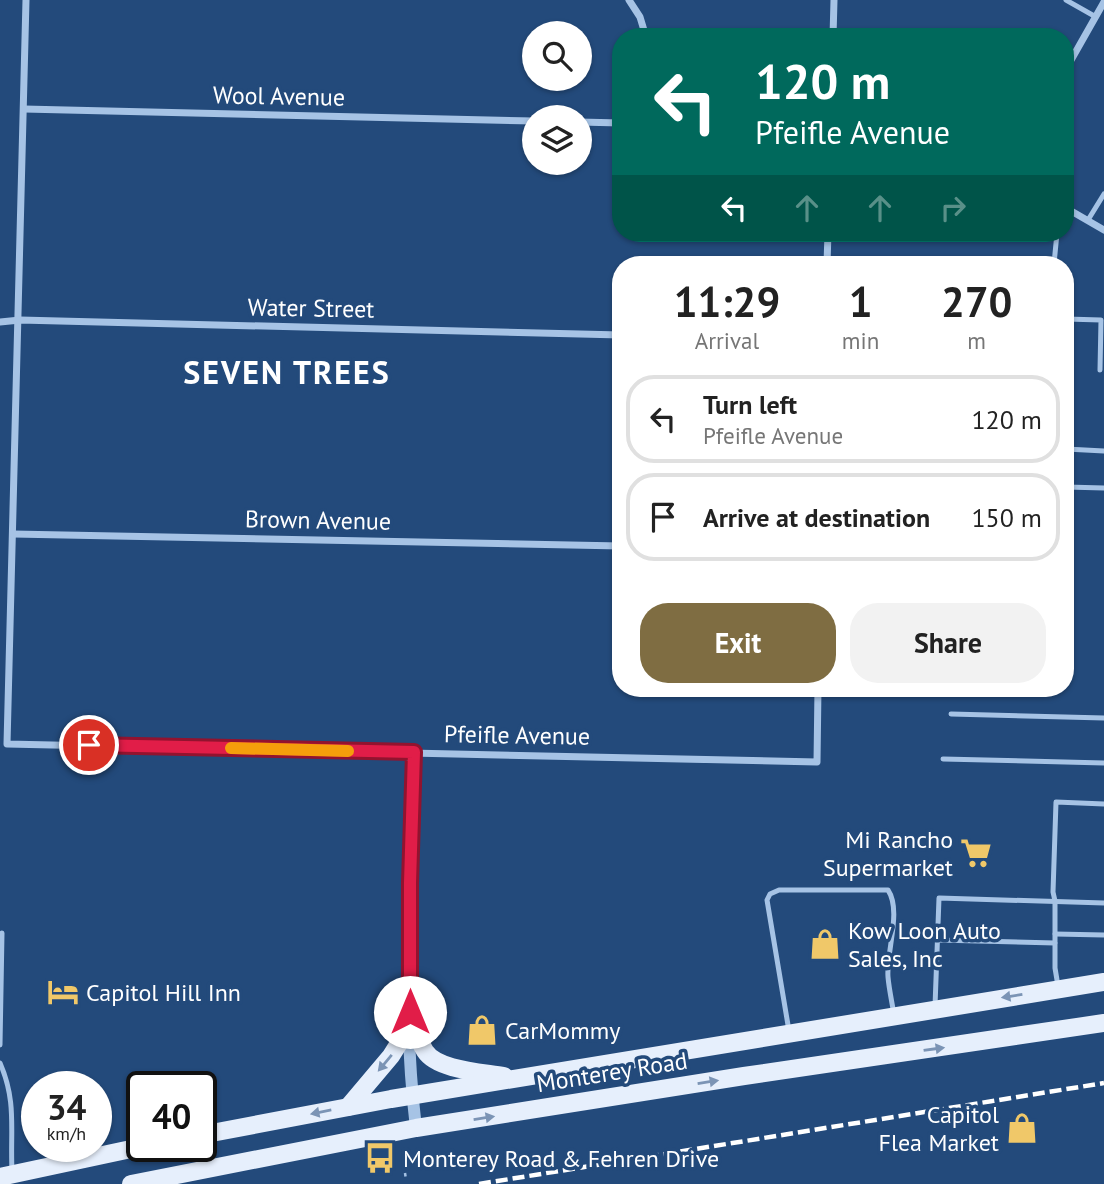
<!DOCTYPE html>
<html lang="en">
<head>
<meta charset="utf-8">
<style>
  body { margin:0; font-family:"PT Sans",sans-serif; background:#f2f2f2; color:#222; height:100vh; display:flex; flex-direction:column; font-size:26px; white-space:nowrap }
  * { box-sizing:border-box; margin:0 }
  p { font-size:23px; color:#767676 }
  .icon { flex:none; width:38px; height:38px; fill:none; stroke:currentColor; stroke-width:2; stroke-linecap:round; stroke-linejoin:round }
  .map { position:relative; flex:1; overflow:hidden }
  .panel { position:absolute; left:612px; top:256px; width:462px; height:441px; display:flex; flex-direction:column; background:#fff; border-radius:28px; box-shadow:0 2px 5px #0004 }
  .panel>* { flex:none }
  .top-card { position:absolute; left:612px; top:28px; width:462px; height:214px; border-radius:28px; box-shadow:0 2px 5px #0004; background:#00695c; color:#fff; overflow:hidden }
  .buttons { position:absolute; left:522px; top:21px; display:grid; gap:14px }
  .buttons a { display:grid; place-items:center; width:70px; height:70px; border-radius:50%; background:#fff; box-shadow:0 2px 5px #0004; font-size:35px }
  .speed { position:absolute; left:21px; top:1071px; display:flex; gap:14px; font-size:35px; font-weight:700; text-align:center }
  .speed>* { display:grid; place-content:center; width:91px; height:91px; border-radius:50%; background:#fff; box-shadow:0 2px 5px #0004; line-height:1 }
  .speed small { font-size:18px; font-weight:400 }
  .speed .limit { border:4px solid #111; border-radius:10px; background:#fff; color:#111 }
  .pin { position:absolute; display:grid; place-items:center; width:60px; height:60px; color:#fff; margin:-30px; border:4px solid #fff; border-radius:50%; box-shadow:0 2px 7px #0007 }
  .me { position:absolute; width:77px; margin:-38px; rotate:0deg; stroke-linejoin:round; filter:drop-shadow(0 0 5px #0008) }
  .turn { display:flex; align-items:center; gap:24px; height:147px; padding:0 28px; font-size:32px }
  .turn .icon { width:91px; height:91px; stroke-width:2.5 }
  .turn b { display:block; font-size:49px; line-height:60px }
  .lanes { display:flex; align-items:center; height:66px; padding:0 28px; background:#0003; justify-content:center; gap:35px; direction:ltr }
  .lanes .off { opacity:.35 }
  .eta { display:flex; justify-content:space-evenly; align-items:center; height:119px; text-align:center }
  .eta b { font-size:42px; font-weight:700; line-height:49px }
  .button { display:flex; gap:14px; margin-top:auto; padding:14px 28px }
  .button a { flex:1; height:80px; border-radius:28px; background:#7f6d42; color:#fff; font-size:28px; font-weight:700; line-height:80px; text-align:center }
  .button a+a { background:#f2f2f2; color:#222 }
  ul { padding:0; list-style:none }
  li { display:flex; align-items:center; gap:21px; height:88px; margin:0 14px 10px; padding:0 14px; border:4px solid #e0e0e0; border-radius:28px }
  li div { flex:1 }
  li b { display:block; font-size:26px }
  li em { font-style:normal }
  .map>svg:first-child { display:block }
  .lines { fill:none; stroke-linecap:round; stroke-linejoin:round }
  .path { stroke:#a6c3e5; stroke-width:2.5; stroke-dasharray:3.5 5; stroke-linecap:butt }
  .service { stroke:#a6c3e5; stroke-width:5 }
  .minor { stroke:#a6c3e5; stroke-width:7 }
  .tertiary { stroke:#a6c3e5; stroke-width:12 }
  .primary { stroke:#e6effc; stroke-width:18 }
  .rail { stroke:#fff; stroke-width:4.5; stroke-dasharray:12 5; stroke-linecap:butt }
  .oneway { fill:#7b94b5 }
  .route-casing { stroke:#92132f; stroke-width:18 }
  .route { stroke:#e11d48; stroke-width:12 }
  .slow { stroke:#f59e0b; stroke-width:12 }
  .labels { text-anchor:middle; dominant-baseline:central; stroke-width:7; stroke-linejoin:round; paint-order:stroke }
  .street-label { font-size:24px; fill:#fff; stroke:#234a7b }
  .poi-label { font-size:24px; fill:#fff; stroke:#234a7b; text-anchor:start }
  .district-label { font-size:32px; font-weight:bold; letter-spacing:2px; fill:#fff; stroke:#234a7b }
</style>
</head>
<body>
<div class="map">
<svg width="1104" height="1184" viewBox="0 0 1104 1184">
  <rect width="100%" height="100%" fill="#234a7b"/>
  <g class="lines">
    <!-- path -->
    <path class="path" d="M405 1173 406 1179"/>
    <!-- service -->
    <g class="service">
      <path d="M1066 0 1096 17"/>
      <path d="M1088 220 1104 194"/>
      <path d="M1054 264 1057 233"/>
      <path d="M1066 319 1101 320 1100 370"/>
      <path d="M1066 449 1104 451"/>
      <path d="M1066 487 1104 488"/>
      <path d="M951 714 1104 718"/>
      <path d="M943 759 1104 763"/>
      <path d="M1055 934 1104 935"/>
      <path d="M937 940 1055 943"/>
      <path d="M1058 986 1055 968V901L1053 892 1056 802 1104 804"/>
      <path d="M935 1006 939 898 1104 903"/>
      <path d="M789 1031 767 900 770 894 779 890H888C902 911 886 952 888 977 889 989 892 1002 894 1015"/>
      <path d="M0 1045 2 933"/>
      <path d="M0 1063C17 1102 10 1130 12 1171"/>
    </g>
    <!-- minor -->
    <g class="minor">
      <path d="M26 0 7 744 817 762 818 688"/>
      <path d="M629 0 640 17 646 37"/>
      <path d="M833 37 834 0"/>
      <path d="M1066 69 1104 2"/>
      <path d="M24 109 534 121"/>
      <path d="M579 122 621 123"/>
      <path d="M1066 208 1104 230"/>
      <path d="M827 264 828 233"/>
      <path d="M0 322 20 320 621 335"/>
      <path d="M13 534 621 546"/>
    </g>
    <!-- tertiary -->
    <path class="tertiary" d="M413 752C410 877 401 1004 416 1128"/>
    <!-- primary -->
    <g class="primary">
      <path d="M409 1013C414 1025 418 1040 425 1051 437 1070 481 1072 504 1076"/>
      <path d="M348 1107 391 1056 401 1040 409 1013"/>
      <path d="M201 1135 391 1099 1104 982"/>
      <path d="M0 1177 145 1146"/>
      <path d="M131 1184 416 1128 744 1076 1104 1023"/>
    </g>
    <!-- rail -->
    <path class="rail" d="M479 1184 1104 1083"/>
  </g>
  <!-- one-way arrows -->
  <defs><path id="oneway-solid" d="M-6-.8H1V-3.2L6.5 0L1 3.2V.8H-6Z" transform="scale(1.75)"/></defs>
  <g class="oneway">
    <use href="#oneway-solid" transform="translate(1012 996) rotate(171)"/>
    <use href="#oneway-solid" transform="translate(934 1049) rotate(-8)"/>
    <use href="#oneway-solid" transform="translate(385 1063) rotate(130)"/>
    <use href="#oneway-solid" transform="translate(708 1082) rotate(-9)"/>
    <use href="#oneway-solid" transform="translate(321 1112) rotate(169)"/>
    <use href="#oneway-solid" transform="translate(484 1118) rotate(-9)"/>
  </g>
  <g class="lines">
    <defs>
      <path id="route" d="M89 745 414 752 410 883V1012"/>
    </defs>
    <!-- route casing -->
    <use href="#route" class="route-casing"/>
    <!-- route -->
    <use href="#route" class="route"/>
    <!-- slow -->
    <path class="slow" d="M231 748 348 751"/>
  </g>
  <!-- icons -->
  <defs>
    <symbol id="supermarket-bare" viewBox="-9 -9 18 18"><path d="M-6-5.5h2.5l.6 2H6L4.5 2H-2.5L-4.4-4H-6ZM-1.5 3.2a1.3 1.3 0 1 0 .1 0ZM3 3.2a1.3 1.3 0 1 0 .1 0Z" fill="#f0c869" stroke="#234a7b" stroke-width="2.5" paint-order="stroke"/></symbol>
    <symbol id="shop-bare" viewBox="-9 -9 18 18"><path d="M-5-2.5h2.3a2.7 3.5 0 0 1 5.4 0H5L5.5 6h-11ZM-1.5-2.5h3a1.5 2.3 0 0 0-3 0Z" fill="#f0c869" stroke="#234a7b" stroke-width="2.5" paint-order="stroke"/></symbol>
    <symbol id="hotel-bare" viewBox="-9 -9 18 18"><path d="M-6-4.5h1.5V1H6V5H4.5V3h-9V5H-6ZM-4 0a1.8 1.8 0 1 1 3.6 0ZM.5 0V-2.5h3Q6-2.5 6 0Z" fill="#f0c869" stroke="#234a7b" stroke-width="2.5" paint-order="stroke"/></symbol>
    <symbol id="bus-bare" viewBox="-9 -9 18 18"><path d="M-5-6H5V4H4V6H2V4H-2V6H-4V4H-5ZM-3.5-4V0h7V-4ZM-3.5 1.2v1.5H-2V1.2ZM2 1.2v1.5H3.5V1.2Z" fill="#f0c869" stroke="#234a7b" stroke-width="2.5" paint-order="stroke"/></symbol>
  </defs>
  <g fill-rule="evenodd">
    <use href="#supermarket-bare" x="954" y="831" width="44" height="44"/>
    <use href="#shop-bare" x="803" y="922" width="44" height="44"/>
    <use href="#hotel-bare" x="41" y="970" width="44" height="44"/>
    <use href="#shop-bare" x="460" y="1008" width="44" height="44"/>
    <use href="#shop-bare" x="1000" y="1106" width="44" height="44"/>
    <use href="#bus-bare" x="358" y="1136" width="44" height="44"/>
  </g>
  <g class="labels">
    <!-- street labels -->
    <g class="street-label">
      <text transform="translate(279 96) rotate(1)">Wool Avenue</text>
      <text transform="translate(311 308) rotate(1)">Water Street</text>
      <text transform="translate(318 520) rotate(1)">Brown Avenue</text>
      <text transform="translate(517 735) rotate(1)">Pfeifle Avenue</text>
      <text transform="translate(612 1072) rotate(-9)">Monterey Road</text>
    </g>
    <!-- poi labels -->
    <g class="poi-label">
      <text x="953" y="839" text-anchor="end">Mi Rancho<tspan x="953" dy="28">Supermarket</tspan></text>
      <text x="848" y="930">Kow Loon Auto<tspan x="848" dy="28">Sales, Inc</tspan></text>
      <text x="86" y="992">Capitol Hill Inn</text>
      <text x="505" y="1030">CarMommy</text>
      <text x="999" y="1114" text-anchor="end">Capitol<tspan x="999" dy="28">Flea Market</tspan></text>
      <text x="403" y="1158">Monterey Road &amp; Fehren Drive</text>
    </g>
    <!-- district labels -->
    <g class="district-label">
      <text x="287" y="372">SEVEN TREES</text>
    </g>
  </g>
</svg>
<div class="buttons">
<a><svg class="icon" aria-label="search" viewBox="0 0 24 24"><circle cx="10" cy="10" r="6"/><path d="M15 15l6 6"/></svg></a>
<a><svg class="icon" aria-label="layers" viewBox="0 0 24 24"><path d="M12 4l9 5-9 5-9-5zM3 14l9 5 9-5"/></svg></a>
</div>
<div class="speed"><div>34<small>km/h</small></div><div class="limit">40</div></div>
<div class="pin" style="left:89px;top:745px;background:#d93025"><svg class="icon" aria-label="arrive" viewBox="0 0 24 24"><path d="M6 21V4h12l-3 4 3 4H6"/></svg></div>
<svg class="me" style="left:410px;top:1012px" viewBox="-20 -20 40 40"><circle r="19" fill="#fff"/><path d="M0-13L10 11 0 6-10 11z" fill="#e11d48"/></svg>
<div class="top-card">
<div class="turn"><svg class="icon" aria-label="left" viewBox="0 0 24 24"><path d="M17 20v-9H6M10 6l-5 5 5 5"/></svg><div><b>120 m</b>Pfeifle Avenue</div></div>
<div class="lanes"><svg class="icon" aria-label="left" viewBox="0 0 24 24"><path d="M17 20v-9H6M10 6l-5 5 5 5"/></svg><svg class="icon off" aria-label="ahead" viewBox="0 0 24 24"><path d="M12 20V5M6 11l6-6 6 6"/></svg><svg class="icon off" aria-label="ahead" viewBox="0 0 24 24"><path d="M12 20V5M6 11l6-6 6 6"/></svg><svg class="icon off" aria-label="right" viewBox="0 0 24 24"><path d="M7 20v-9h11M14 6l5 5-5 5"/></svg></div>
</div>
<section class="panel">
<div class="eta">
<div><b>11:29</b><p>Arrival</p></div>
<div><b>1</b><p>min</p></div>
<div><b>270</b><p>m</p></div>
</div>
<ul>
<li><svg class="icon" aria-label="left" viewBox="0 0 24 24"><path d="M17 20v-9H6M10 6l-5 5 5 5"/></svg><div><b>Turn left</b><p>Pfeifle Avenue</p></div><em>120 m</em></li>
<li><svg class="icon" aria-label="arrive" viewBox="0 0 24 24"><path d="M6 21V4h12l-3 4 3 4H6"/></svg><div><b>Arrive at destination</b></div><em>150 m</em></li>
</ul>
<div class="button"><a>Exit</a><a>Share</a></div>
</section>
</div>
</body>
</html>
